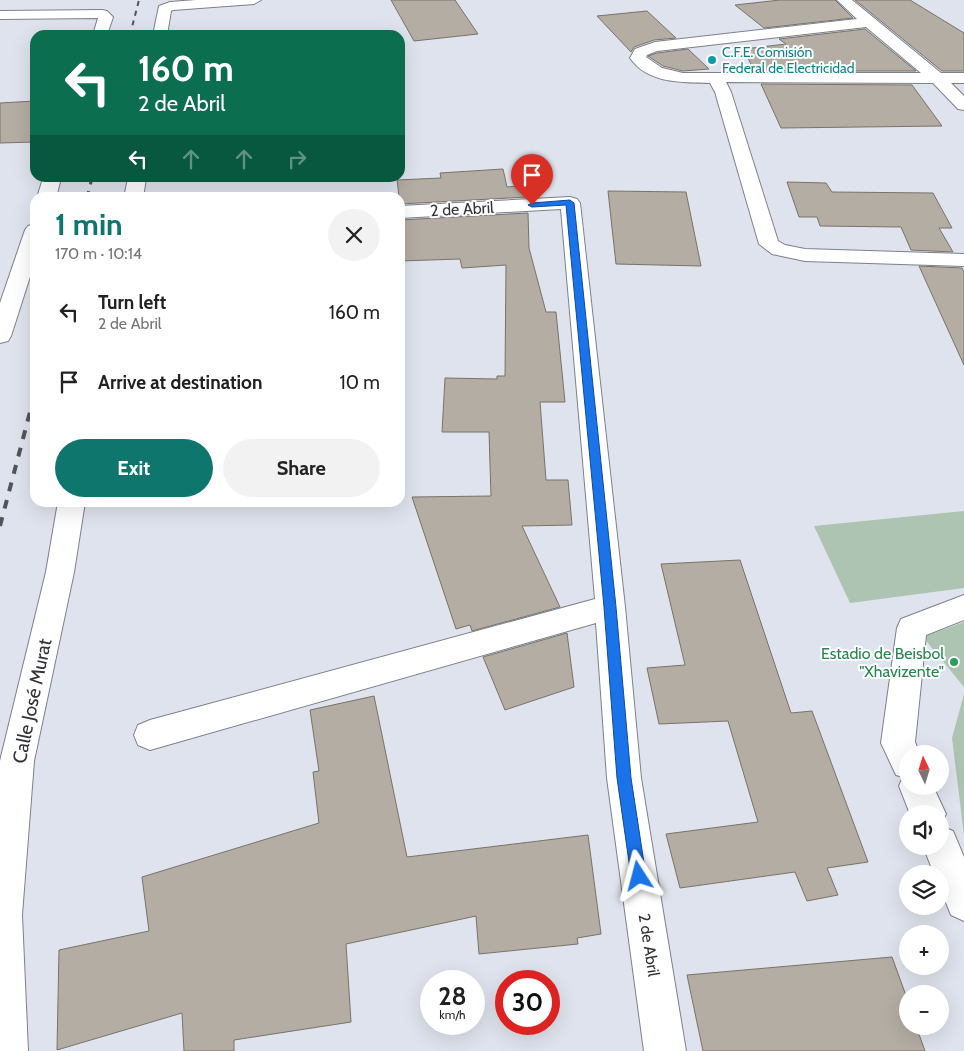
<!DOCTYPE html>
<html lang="en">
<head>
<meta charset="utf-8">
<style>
  body { margin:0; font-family:Cabin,sans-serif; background:#f2f2f2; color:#222; height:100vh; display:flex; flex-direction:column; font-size:19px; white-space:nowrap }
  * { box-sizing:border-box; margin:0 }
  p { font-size:16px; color:#767676 }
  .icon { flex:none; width:28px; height:28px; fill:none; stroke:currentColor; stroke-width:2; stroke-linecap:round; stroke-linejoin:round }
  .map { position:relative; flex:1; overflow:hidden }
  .panel { position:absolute; left:30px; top:192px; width:375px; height:315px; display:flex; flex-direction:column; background:#fff; border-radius:15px; box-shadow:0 5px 20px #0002 }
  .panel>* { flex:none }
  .guide { position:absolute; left:30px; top:30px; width:375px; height:152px; border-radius:15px; box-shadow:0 5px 20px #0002; background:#0b6e4f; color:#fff; overflow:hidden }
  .needle { width:32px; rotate:356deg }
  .fabs { position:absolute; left:899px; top:745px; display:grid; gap:10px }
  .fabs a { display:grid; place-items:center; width:50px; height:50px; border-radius:50%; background:#fff; box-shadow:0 5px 20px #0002; font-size:25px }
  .speed { position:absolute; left:420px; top:970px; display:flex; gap:10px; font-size:25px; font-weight:700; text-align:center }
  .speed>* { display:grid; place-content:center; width:65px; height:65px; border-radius:50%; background:#fff; box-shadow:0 5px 20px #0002; line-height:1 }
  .speed small { font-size:12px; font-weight:400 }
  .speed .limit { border:8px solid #d22; background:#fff; color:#111 }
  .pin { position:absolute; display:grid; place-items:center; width:42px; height:42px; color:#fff; margin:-51px -21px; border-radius:50% 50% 50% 0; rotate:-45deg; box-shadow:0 0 5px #0007 }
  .pin .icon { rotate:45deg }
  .me { position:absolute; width:55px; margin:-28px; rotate:351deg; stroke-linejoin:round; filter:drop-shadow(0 0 4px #0008) }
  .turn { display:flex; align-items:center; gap:18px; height:105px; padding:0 25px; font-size:22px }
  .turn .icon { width:65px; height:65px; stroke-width:2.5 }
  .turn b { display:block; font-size:35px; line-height:42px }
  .lanes { display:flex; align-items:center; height:48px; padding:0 25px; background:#0003; justify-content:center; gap:25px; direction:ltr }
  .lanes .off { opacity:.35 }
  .round { display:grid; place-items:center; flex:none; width:52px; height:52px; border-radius:26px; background:#f2f2f2 }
  .summary { display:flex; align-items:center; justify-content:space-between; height:85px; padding:0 25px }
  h1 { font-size:30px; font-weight:700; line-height:38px; color:#0f766e }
  .action { display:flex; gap:10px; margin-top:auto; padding:10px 25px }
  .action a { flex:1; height:58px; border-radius:30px; background:#0f766e; color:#fff; font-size:20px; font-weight:700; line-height:58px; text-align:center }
  .action a+a { background:#f2f2f2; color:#222 }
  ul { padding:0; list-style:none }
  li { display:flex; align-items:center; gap:15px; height:70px; padding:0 25px }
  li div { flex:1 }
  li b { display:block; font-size:19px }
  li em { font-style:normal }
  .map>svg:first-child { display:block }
  .green { fill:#acc4b1 }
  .building { fill:#b4ada4; stroke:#79726a }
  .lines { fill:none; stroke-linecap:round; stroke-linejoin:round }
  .minor-casing { stroke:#7c818a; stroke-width:2 }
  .minor { fill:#fff; fill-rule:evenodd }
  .rail-far2 { stroke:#525459; stroke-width:2; stroke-dasharray:5 5; stroke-linecap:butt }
  .rail-far1 { stroke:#525459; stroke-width:3; stroke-dasharray:7 7; stroke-linecap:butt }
  .rail { stroke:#525459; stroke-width:4; stroke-dasharray:9 9; stroke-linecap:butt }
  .route { fill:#1a73e8; stroke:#114b97 }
  .culture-dot { fill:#0f9aa8; stroke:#fff; stroke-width:2 }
  .leisure-dot { fill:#2e9e5b; stroke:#fff; stroke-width:2 }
  .labels { text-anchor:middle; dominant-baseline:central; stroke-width:4; stroke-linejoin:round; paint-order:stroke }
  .far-culture-label { font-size:14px; fill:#0d838f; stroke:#fff; text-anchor:start }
  .street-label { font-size:16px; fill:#323337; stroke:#fff }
  .leisure-label { font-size:16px; fill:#27864d; stroke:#fff; text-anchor:end }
  .near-street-label { font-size:19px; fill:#323337; stroke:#fff }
</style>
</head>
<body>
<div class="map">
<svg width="964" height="1051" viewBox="0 0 964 1051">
  <rect width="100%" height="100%" fill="#dee3ed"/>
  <!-- green -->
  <g class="green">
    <path d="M964 511V588L850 603 814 526Z"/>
    <path d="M964 622V687L923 637Z"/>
    <path d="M964 694V835L952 738Z"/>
  </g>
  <!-- building -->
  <g class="building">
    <path d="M391 0H455L478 34 414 41Z"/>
    <path d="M780 0H835L853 18 764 28 735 5Z"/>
    <path d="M855 0H910L964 33V71H942Z"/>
    <path d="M647 11 676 38 654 40 634 47 631 52 597 16Z"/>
    <path d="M865 29 916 71H754L744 49 786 44 779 39Z"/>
    <path d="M688 49 709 69 683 71 663 66 648 56 657 53Z"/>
    <path d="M761 84 912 85 942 126 781 128Z"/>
    <path d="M35 101V142L0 143V103Z"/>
    <path d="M503 169 507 187 526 185 527 197 400 204 397 180 441 178 440 173Z"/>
    <path d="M787 182 826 183 832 192 933 193 952 228H939L953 252 911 250 901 227 820 226 817 217H799Z"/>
    <path d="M608 191 686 192 701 266 616 264Z"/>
    <path d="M528 213 529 248 546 312H556L565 402H540L546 480H568L572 525 522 526 560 607 472 631 470 625 456 629 412 497 491 496 489 432H442L445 378 497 379V376H505L506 265 462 268 460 259 400 261V220Z"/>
    <path d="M919 266 962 268 964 272V365Z"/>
    <path d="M740 560 791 713 812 711 868 862 827 868 838 895 807 901 795 872 680 888 666 834 758 822 728 721 659 724 647 668 685 665 661 564Z"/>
    <path d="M567 633 574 687 505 710 483 657Z"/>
    <path d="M374 696 407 857 588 835 601 934 577 938 578 944 479 954 476 916 346 944 351 1022 234 1040V1051H184L182 1013 57 1050 59 950 149 931 142 877 319 823 313 772 319 771 310 710Z"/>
    <path d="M892 957 908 1001V1026H916L925 1051H703L687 975Z"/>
  </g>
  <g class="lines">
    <defs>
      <g id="minor">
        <path d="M196 0H261L254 4 173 10 171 11 167 35H153L159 6 170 2Z"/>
        <path d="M837 0H852L941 73H964V83H951L964 96V110L958 109 933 83 726 82 731 92 778 241 785 245 805 249 964 254V266L805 261 772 254 759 244 715 92 710 83C682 82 648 84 630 58L635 49 655 42 857 19ZM866 27 921 73H683L662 68 646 57 647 55 657 51Z"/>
        <path d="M102 10 107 11 113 17 107 35H93L98 18 0 19V11Z"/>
        <path d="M43 178H61L56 198H37Z"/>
        <path d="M128 178H146L143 198H124Z"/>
        <path d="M570 197 577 199 580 203 625 607 641 778 686 1051H644L607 778 596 623 150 750 138 745 134 735 138 725 150 720 595 599 561 209 400 218V206Z"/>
        <path d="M35 224V261L11 336 8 341 0 343V303L25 230 28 226Z"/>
        <path d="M58 502H85L74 572 34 761 22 915 28 1051H0V761L46 572Z"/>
        <path d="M964 595V620L926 635 915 742 920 754H908V786H933L946 814 940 826 953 831 964 857V921L951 915 940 888V874H934L923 846H940V814H910L899 786 903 777 896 775 881 743 897 628 901 619Z"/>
      </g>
    </defs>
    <!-- minor casing -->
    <use href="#minor" class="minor-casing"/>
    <!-- minor -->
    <use href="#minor" class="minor"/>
    <!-- rail-far2 -->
    <path class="rail-far2" d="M130 35 139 0"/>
    <!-- rail-far1 -->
    <path class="rail-far1" d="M87 198 92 178"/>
    <!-- rail -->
    <path class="rail" d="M0 526 35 393"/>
  </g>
  <!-- route -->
  <path class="route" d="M570 200 574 203 616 607 631 778 646 876 644 881 639 883 633 881 631 876 617 778 604 607 566 205 532 207 528 205 532 203Z"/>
  <!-- markers -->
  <circle class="culture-dot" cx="712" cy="60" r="5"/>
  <circle class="leisure-dot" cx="954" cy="662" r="5"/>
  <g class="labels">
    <!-- far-culture labels -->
    <g class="far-culture-label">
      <text x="722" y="52">C.F.E. Comisión<tspan x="722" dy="16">Federal de Electricidad</tspan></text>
    </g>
    <!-- street labels -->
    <g class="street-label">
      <text transform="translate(462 209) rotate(-3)">2 de Abril</text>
      <text transform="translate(649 945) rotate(81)">2 de Abril</text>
    </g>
    <!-- leisure labels -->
    <g class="leisure-label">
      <text x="944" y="653">Estadio de Beisbol<tspan x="944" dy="18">"Xhavizente"</tspan></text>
    </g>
    <!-- near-street labels -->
    <g class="near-street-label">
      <text transform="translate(32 701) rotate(-78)">Calle José Murat</text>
    </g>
  </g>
</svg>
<div class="fabs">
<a><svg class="needle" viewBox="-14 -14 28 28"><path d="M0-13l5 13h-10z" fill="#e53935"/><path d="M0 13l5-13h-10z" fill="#767676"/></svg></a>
<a><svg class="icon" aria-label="sound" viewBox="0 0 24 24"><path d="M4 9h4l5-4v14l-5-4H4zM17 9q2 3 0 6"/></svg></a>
<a><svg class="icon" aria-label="layers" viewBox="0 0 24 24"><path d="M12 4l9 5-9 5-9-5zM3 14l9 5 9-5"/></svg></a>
<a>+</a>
<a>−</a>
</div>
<div class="speed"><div>28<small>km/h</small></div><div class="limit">30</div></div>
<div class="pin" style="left:532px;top:205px;background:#d93025"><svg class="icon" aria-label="arrive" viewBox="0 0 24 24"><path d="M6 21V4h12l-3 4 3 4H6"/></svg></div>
<svg class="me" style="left:639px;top:876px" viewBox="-20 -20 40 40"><path d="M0-17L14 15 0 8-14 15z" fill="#1a73e8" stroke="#fff" stroke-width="4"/></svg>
<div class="guide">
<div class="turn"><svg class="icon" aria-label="left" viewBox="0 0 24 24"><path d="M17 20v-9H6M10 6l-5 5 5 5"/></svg><div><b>160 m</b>2 de Abril</div></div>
<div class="lanes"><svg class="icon" aria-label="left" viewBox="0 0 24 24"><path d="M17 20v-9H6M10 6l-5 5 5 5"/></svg><svg class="icon off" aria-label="ahead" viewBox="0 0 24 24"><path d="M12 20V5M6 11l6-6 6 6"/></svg><svg class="icon off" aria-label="ahead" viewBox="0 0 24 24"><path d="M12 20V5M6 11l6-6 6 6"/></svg><svg class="icon off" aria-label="right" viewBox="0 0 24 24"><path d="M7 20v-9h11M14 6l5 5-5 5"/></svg></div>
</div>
<section class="panel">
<div class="summary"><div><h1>1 min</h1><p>170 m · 10:14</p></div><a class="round"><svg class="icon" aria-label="close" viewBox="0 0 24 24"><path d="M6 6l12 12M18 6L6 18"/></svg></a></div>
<ul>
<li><svg class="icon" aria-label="left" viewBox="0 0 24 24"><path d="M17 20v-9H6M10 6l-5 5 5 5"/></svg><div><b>Turn left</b><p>2 de Abril</p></div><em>160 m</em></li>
<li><svg class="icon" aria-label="arrive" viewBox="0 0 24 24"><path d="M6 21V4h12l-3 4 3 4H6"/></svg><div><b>Arrive at destination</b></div><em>10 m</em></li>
</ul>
<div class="action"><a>Exit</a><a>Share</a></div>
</section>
</div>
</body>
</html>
